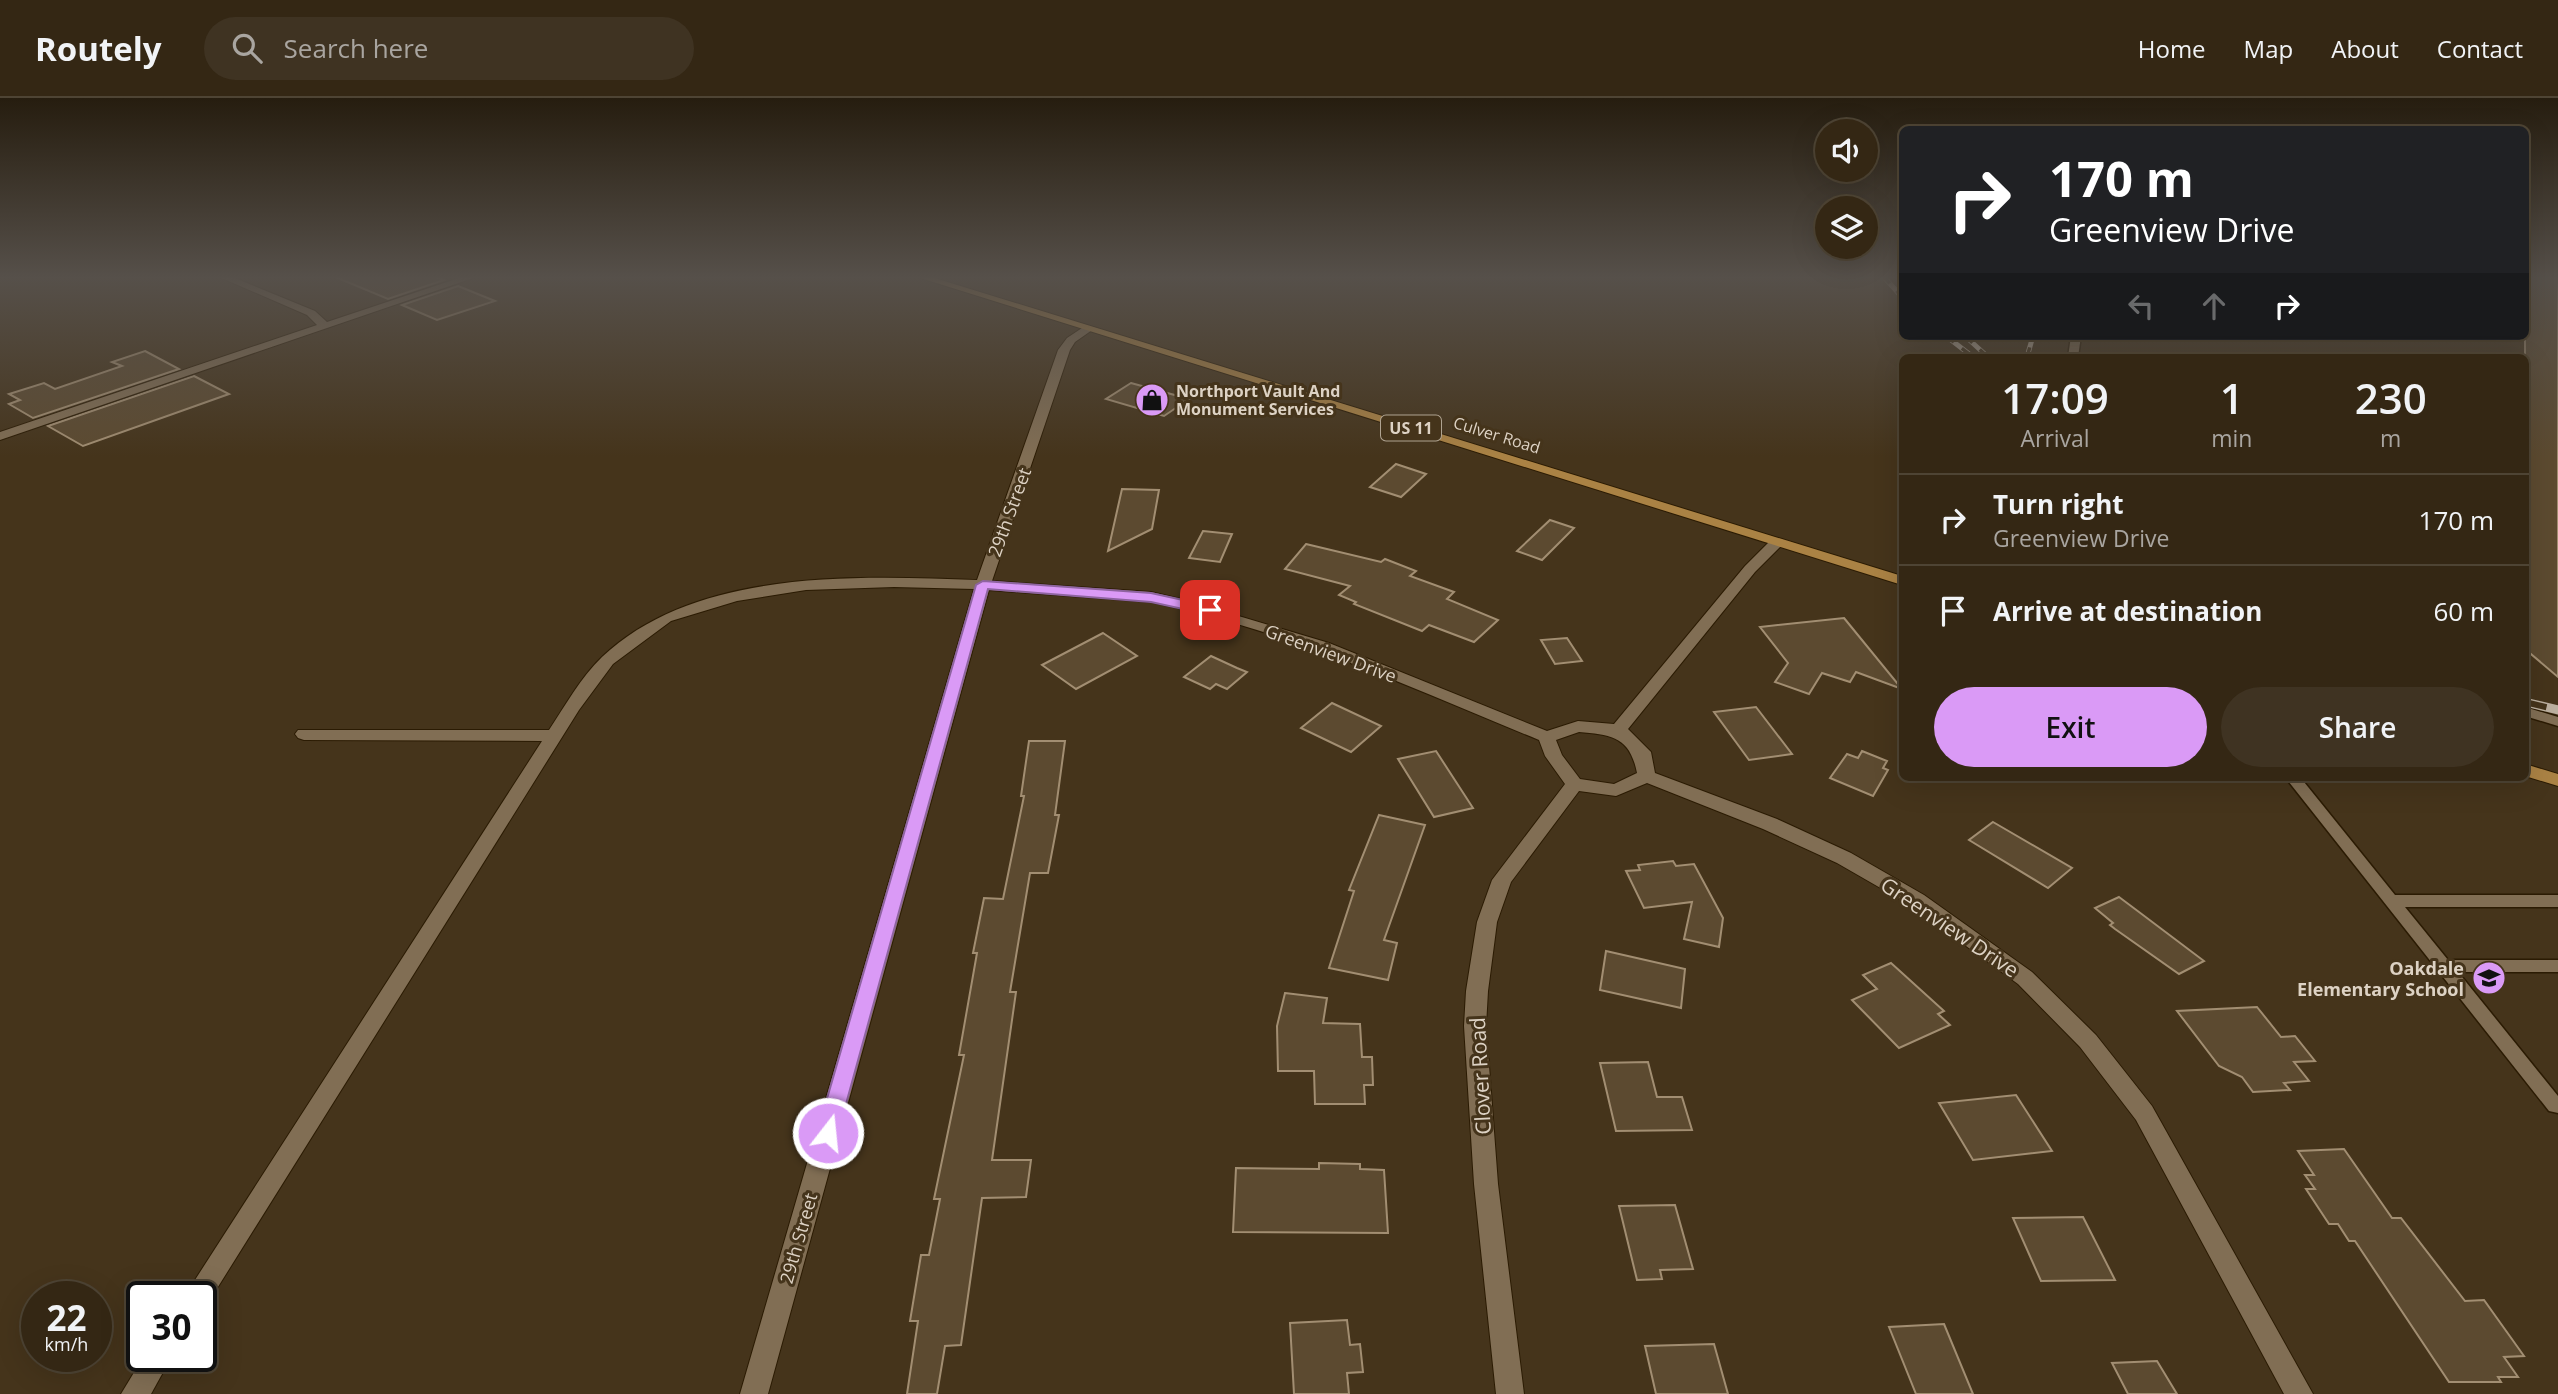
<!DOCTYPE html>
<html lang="en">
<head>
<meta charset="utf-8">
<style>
  body { margin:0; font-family:"Open Sans",sans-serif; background:#3f3322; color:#f1f3f6; height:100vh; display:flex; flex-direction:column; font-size:26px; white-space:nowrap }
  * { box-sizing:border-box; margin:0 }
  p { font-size:23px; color:#a9a5a0 }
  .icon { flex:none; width:38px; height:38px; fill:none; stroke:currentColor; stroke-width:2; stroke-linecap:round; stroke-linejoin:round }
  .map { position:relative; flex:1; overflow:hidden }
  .side { position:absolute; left:1899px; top:256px; width:630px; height:427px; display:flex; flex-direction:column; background:#342714; border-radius:10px; box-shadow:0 7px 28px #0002,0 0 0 2px #4e4434 }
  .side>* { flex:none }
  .guide { position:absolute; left:1899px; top:28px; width:630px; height:214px; border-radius:10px; box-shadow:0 7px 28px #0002,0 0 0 2px #4e4434; background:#202124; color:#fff; overflow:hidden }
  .controls { position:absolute; left:1815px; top:21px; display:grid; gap:14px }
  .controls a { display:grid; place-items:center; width:63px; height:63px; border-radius:50%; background:#342714; box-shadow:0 7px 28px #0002,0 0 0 2px #4e4434; font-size:35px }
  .speed { position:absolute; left:21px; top:1183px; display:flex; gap:14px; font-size:35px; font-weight:700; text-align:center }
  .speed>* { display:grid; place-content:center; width:91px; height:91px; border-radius:50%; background:#342714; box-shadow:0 7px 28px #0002,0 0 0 2px #4e4434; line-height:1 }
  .speed small { font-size:18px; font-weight:400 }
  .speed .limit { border:4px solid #111; border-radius:10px; background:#fff; color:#111 }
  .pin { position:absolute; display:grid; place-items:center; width:60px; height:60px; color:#fff; margin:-30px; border-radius:14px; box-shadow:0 4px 10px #0006 }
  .me { position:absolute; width:77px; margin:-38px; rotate:16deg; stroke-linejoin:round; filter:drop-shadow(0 0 5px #0008) }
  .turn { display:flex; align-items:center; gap:24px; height:147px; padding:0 35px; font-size:32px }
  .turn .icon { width:91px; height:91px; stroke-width:2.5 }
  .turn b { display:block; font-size:49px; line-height:60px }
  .lanes { display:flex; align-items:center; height:66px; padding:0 35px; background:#0003; justify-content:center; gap:35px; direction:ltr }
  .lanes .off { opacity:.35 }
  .eta { display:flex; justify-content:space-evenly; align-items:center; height:119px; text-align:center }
  .eta b { font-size:42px; font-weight:600; line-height:49px }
  .primary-button { display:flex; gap:14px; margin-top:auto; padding:14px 35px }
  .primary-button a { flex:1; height:80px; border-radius:42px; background:#da9af6; color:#111; font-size:28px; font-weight:600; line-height:80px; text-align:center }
  .primary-button a+a { background:#3f3322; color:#f1f3f6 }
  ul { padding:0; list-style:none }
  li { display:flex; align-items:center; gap:21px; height:91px; padding:0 35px; border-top:2px solid #4e4434 }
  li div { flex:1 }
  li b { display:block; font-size:26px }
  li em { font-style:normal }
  header { display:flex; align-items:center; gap:42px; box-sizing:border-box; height:98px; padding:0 35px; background:#342714; border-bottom:2px solid #4e4434 }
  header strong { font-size:33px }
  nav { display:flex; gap:38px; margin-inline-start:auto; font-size:24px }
  .search { width:490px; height:63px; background:#3f3322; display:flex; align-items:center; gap:18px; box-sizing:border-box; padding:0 24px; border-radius:38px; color:#a9a5a0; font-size:26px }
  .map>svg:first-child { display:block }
  .building { fill:#5c4a30; stroke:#a28e72; stroke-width:2 }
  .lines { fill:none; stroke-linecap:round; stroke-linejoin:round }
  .service-casing { stroke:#2b1b03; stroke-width:3 }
  .minor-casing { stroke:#2b1b03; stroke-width:2 }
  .primary-casing { stroke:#2b1b03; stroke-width:2 }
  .service { fill:#816e54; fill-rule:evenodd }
  .minor { fill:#816e54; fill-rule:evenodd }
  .primary { fill:#aa8244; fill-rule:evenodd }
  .rail-far2-casing { stroke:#bbaf9f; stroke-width:5 }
  .rail-far1-casing { stroke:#bbaf9f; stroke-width:7 }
  .rail-casing { stroke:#bbaf9f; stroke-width:9 }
  .rail-far2 { stroke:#45341b; stroke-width:3.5; stroke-dasharray:10; stroke-linecap:butt }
  .rail-far1 { stroke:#45341b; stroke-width:4.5; stroke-dasharray:13; stroke-linecap:butt }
  .rail { stroke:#45341b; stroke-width:6; stroke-dasharray:18; stroke-linecap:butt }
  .route { fill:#da9af6; stroke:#8e64a0; stroke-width:2 }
  .labels { text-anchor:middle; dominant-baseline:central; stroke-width:6; stroke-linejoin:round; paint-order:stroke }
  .far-poi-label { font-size:16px; font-weight:bold; fill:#ddd2c4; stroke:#45341b; text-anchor:start }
  .shield { fill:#45341b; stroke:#afa391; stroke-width:2 }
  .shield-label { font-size:16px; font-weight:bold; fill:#ddd2c4 }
  .far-street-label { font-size:16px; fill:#ddd2c4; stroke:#45341b }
  .street-label { font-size:18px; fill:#ddd2c4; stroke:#45341b }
  .poi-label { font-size:18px; font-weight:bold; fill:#ddd2c4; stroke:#45341b; text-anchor:end }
  .near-street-label { font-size:21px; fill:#ddd2c4; stroke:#45341b }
</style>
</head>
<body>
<header>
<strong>Routely</strong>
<div class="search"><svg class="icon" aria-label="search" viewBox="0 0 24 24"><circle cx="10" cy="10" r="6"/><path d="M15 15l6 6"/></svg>Search here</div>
<nav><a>Home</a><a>Map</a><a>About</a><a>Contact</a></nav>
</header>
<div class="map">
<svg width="2558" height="1296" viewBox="0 0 2558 1296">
  <rect width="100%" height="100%" fill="#45341b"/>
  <!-- building -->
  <g class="building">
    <path d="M333 178H432L444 182 388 201Z"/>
    <path d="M2525 178H2558V579L2525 551Z"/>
    <path d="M458 188 495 203 437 222 402 207Z"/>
    <path d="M145 253 179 271 33 320 9 306 20 302 9 296 44 285 55 291 122 268 112 264Z"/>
    <path d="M194 278 229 296 83 348 48 328Z"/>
    <path d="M1131 285 1189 301 1164 318 1106 301Z"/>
    <path d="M1396 366 1426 376 1401 399 1370 389Z"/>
    <path d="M1122 391 1159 392 1152 431 1108 453Z"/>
    <path d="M1550 422 1574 430 1542 462 1517 453Z"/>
    <path d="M1203 433 1232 436 1220 464 1189 460Z"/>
    <path d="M1306 446 1381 464 1385 461 1416 473 1410 478 1454 494 1447 501 1498 522 1474 544 1429 527 1422 533 1354 506 1356 504 1339 497 1350 488 1285 471Z"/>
    <path d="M1844 520 1902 591 1856 574 1850 584 1822 575 1809 596 1775 584 1788 565 1760 529Z"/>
    <path d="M1103 535 1137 558 1076 591 1042 567Z"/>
    <path d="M1567 540 1582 563 1555 566 1541 542Z"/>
    <path d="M1211 558 1237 570 1247 574 1227 591 1216 586 1210 591 1184 579Z"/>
    <path d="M1332 605 1381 628 1351 654 1301 630Z"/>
    <path d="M1756 609 1792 656 1749 662 1714 614Z"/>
    <path d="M1029 643H1065L1055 717H1059L1048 775H1030L1010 894H1016L992 1062H1031L1026 1099 982 1100 961 1247 945 1248 937 1296H907L918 1223H910L921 1157H929L940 1101H934L964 957H959L977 855H973L984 800 1003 801 1024 698H1021Z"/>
    <path d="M1436 653 1473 710 1434 719 1398 661Z"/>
    <path d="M1862 653 1887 663 1883 670 1888 672 1873 698 1830 680 1847 656 1858 660Z"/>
    <path d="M1379 717 1425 727 1384 842 1397 845 1388 882 1329 870 1354 793 1349 792Z"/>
    <path d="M1993 724 2072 770 2048 790 1969 742Z"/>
    <path d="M1673 763 1676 768 1694 766 1723 820 1719 849 1684 841 1692 804 1644 810 1626 773 1640 772 1638 767Z"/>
    <path d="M2119 799 2139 814 2204 863 2179 876 2115 831 2110 827 2113 825 2095 810Z"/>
    <path d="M1606 853 1685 871 1681 910 1600 892Z"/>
    <path d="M1891 865 1944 913 1938 916 1950 927 1899 950 1852 902 1877 891 1863 877Z"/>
    <path d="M1285 895 1327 900 1323 925 1360 926 1362 959H1372L1373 987H1364L1365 1006H1315L1314 973H1278L1277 928Z"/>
    <path d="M2257 909 2281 939 2295 938 2315 963 2294 964 2309 983 2284 985 2290 992 2253 994 2242 979 2219 968 2177 913Z"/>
    <path d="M1648 964 1657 999H1682L1692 1032 1616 1033 1600 965Z"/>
    <path d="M2016 997 2052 1053 1973 1062 1939 1005Z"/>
    <path d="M2344 1051 2392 1120H2401L2465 1203 2484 1202 2524 1258 2504 1259 2518 1279H2498L2501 1284H2449L2355 1143H2349L2338 1126H2329L2306 1091H2315L2305 1077H2314L2298 1053Z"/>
    <path d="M1319 1065 1360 1066V1071L1384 1072 1388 1135 1233 1134 1236 1070 1319 1071Z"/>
    <path d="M1675 1107 1693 1171 1660 1172 1662 1181 1637 1182 1619 1108Z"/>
    <path d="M2083 1119 2115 1182 2041 1183 2013 1120Z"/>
    <path d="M1347 1222 1350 1247 1360 1246 1363 1274 1347 1275 1349 1296H1294L1290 1225Z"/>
    <path d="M1944 1226 1973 1296H1916L1889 1229Z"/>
    <path d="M1714 1246 1728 1296H1656L1645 1248Z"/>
    <path d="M2157 1263 2177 1296H2128L2112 1265Z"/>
  </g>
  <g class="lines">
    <defs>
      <g id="service">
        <path d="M2071 238H2081L2078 259H2068Z"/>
        <path d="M2525 609 2558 619V628L2525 618Z"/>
        <path d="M2285 679H2300L2395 797H2558V809H2405L2448 862H2558V874H2458L2558 998V1015L2549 1013Z"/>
      </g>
      <g id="minor">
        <path d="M217 178H230L315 213 327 224 465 178H479L0 342V334L317 227 307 217Z"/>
        <path d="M1085 228 1095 230 1075 244 1070 252 992 483 1151 494 1185 502 1329 545 1547 633 1578 623 1614 626 1745 468 1772 441H1782L1784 444 1782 447 1755 474 1628 631 1651 654 1655 675 1777 721 1851 755 1924 797 2032 874 2096 937 2152 1008 2313 1296H2284L2136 1022 2080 949 2018 886 1910 807 1837 765 1763 731 1647 685 1616 698 1579 693 1511 784 1497 824 1488 893 1486 928 1498 1086 1524 1296H1496L1474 1086 1464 928 1466 893 1477 824 1492 782 1565 686 1545 658 1539 642C1412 590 1286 532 1151 504L989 492 768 1296H740L974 491 894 489 806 492 737 503 671 523 613 566 579 612 206 1208 201 1210V1199H184L542 643 304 642 298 640 295 636 298 632H549C565 608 581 579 602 559 696 470 857 478 977 482L1058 252 1067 240ZM1579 634C1612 637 1630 639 1637 675L1614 686 1580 681 1562 657 1556 642Z"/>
        <path d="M144 1258H172L151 1296H121Z"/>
      </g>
      <g id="primary">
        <path d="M914 178H928L1902 478V487Z"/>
        <path d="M2525 666 2558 676V688L2525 678Z"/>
      </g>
    </defs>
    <!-- service casing -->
    <use href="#service" class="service-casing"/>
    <!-- minor casing -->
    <use href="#minor" class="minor-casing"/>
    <!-- primary casing -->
    <use href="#primary" class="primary-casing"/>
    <!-- service -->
    <use href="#service" class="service"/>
    <!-- minor -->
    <use href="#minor" class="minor"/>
    <!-- primary -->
    <use href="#primary" class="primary"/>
    <defs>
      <g id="rail-far2">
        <path d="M1883 178 1902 199"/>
        <path d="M1946 238 1973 259"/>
        <path d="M1965 238 1988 259"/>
        <path d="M2027 259 2033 238"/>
      </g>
      <path id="rail-far1" d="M2525 604 2536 607"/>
      <path id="rail" d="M2529 605 2558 612"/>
    </defs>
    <!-- rail-far2 casing -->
    <use href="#rail-far2" class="rail-far2-casing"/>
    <!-- rail-far1 casing -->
    <use href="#rail-far1" class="rail-far1-casing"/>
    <!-- rail casing -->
    <use href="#rail" class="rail-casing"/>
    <!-- rail-far2 -->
    <use href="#rail-far2" class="rail-far2"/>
    <!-- rail-far1 -->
    <use href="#rail-far1" class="rail-far1"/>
    <!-- rail -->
    <use href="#rail" class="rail"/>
  </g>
  <!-- sky -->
  <linearGradient id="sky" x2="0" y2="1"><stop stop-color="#261d0f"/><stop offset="0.5" stop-color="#56504a"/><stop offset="1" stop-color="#56504a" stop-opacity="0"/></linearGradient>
  <rect width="2558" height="359" fill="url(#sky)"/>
  <!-- route -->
  <path class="route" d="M983 483 1151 495 1215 509 1217 512 1210 517 1151 504 988 491 838 1035 835 1041 828 1044 820 1041 817 1035 976 487Z"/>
  <!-- icons -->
  <defs>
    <symbol id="shop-disc" viewBox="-11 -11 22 22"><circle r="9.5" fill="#da9af6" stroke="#45341b"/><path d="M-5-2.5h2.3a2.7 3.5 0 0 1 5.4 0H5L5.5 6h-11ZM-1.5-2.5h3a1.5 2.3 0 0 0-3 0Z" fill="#111"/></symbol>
    <symbol id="school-disc" viewBox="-11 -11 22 22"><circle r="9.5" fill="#da9af6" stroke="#45341b"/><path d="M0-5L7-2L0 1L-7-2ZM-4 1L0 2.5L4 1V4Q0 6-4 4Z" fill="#111"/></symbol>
  </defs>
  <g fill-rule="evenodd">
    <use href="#shop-disc" x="1133" y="283" width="38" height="38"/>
    <use href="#school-disc" x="2470" y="861" width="38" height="38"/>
  </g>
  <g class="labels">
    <!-- far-poi labels -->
    <g class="far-poi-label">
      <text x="1176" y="293">Northport Vault And<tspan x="1176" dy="18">Monument Services</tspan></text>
    </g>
    <!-- shield labels -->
    <rect class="shield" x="1381" y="317.5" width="60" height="25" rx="5"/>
    <g class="shield-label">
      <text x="1411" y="330">US 11</text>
    </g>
    <!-- far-street labels -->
    <g class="far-street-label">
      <text transform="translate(1497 337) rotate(17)">Culver Road</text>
    </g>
    <!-- street labels -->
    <g class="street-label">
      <text transform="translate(1009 414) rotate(-70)">29th Street</text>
      <text transform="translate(1331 555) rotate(20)">Greenview Drive</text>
      <text transform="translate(798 1140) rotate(-74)">29th Street</text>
    </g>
    <!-- poi labels -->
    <g class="poi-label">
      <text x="2464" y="870">Oakdale<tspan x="2464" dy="21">Elementary School</tspan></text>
    </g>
    <!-- near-street labels -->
    <g class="near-street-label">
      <text transform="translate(1950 829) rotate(34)">Greenview Drive</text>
      <text transform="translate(1480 978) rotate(-93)">Clover Road</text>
    </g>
  </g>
</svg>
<div class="controls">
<a><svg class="icon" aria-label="sound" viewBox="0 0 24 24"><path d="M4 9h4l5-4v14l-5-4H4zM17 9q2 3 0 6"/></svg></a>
<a><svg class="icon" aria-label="layers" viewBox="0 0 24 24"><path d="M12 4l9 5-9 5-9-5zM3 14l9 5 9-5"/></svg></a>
</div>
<div class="speed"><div>22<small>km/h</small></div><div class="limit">30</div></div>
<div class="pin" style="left:1210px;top:512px;background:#d93025"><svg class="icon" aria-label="arrive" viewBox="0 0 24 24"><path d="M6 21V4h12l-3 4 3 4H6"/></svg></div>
<svg class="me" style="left:828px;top:1035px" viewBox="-20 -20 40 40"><circle r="17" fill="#da9af6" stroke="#fff" stroke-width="3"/><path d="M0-11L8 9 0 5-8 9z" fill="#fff"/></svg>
<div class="guide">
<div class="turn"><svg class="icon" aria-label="right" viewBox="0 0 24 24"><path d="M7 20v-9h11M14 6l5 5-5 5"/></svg><div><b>170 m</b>Greenview Drive</div></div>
<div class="lanes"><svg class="icon off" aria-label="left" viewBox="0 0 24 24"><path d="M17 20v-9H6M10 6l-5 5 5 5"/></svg><svg class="icon off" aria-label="ahead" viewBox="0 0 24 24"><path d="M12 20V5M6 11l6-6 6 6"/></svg><svg class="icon" aria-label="right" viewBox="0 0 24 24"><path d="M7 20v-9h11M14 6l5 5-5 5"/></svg></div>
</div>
<section class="side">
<div class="eta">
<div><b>17:09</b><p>Arrival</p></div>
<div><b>1</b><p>min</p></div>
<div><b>230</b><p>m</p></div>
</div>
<ul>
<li><svg class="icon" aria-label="right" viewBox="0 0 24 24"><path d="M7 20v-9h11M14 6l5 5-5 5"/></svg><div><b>Turn right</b><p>Greenview Drive</p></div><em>170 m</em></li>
<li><svg class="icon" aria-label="arrive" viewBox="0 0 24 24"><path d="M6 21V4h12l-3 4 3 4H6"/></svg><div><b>Arrive at destination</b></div><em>60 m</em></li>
</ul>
<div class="primary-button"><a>Exit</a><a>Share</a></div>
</section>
</div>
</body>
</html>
